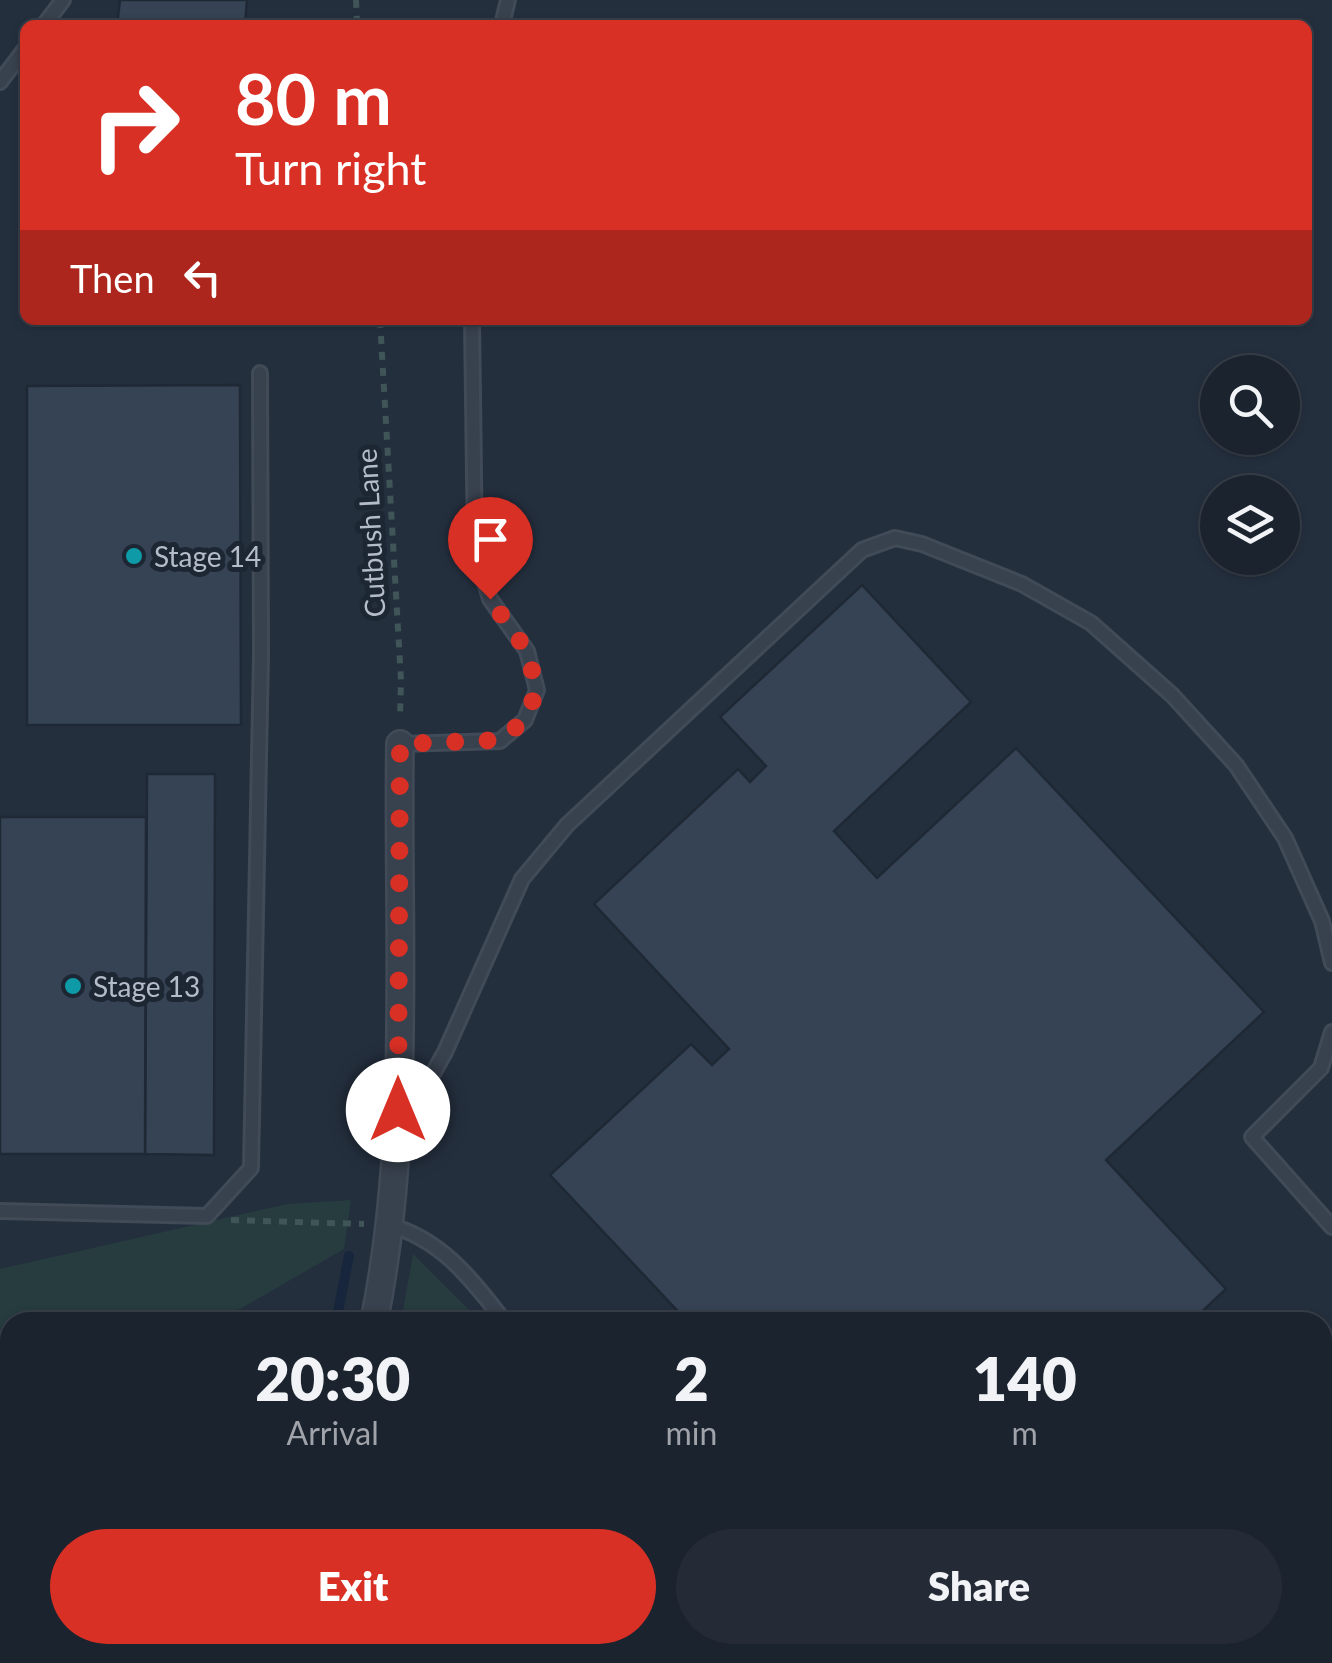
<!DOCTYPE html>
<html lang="en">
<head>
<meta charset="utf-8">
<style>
  body { margin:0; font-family:Lato,sans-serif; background:#242b36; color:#f1f3f6; height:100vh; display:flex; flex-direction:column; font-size:38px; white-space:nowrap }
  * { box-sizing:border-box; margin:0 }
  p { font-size:32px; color:#a0a4aa }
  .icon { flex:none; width:55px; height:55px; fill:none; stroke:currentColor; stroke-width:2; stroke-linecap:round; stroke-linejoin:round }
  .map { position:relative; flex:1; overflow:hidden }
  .sheet { position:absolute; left:0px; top:1312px; width:1332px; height:352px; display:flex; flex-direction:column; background:#1b232e; border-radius:30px 30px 0 0; box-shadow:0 2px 8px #0004,0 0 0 2px #39404a }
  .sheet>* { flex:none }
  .banner { position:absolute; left:20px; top:20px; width:1292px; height:305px; border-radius:15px; box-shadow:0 2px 8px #0004,0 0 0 2px #39404a; background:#d93025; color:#fff; overflow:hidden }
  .tools { position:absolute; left:1200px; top:355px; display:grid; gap:20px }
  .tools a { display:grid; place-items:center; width:100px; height:100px; border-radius:50%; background:#1b232e; box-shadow:0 2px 8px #0004,0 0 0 2px #39404a; font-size:50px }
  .pin { position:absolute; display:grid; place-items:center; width:85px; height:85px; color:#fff; margin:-102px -42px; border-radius:50% 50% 50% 0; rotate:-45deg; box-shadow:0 0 10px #0007 }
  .pin .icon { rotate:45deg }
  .me { position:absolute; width:110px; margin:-55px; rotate:0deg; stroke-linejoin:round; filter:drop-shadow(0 0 8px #0008) }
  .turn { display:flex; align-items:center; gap:35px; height:210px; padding:0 50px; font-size:45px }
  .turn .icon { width:130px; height:130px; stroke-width:2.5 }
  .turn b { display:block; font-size:70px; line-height:85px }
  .then { display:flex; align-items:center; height:95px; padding:0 50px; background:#0003; gap:20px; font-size:38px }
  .eta { display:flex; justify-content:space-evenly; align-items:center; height:170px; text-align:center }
  .eta b { font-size:60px; font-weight:800; line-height:70px }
  .cta { display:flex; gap:20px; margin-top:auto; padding:20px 50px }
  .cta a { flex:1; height:115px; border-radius:60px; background:#d93025; color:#fff; font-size:40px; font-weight:800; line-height:115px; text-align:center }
  .cta a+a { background:#242b36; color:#f1f3f6 }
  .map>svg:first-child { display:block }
  .green { fill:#263c3f }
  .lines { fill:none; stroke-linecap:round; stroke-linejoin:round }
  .stream { stroke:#17263c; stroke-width:10 }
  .building { fill:#364354; stroke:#1f2835; stroke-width:2.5 }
  .service-casing { stroke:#414a57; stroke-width:18 }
  .minor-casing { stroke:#414a57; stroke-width:30 }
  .path { stroke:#3f5557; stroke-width:6; stroke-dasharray:8 8; stroke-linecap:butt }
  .service { stroke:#38414e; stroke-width:12 }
  .minor { stroke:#38414e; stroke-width:25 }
  .route { stroke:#d93025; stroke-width:18; stroke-dasharray:0 32.4 }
  .culture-dot { fill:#0f9aa8; stroke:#1d2633; stroke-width:4 }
  .labels { text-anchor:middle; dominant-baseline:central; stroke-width:10; stroke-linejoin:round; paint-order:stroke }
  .street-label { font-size:28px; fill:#b4bcc9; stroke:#1d2633 }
  .poi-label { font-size:28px; fill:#b4bcc9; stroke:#1d2633; text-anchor:start }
</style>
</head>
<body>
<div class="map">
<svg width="1332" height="1663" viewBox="0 0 1332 1663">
  <rect width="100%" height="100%" fill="#242f3e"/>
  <!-- green -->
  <g class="green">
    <path d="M351 1200 344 1249 240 1309 193 1322H10V1356L0 1350V1269L287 1204Z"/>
    <path d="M413 1254 481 1322H401Z"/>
  </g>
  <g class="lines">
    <!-- stream -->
    <g class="stream">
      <path d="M336 1322 349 1256"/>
      <path d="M267 1663 269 1655"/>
    </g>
  </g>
  <!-- building -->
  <g class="building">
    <path d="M120 0H247L245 25H117Z"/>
    <path d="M240 385 241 725H27V386Z"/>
    <path d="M862 585 971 702 834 831 877 878 1016 748 1264 1012 1106 1160 1226 1289 1191 1322H688L550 1175 691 1044 712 1065 729 1049 594 904 738 769 750 782 766 766 720 717Z"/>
    <path d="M147 774H215L214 1155 145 1154Z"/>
    <path d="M0 817H146L145 1154H0Z"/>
    <path d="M0 1483 10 1489V1557L0 1572Z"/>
  </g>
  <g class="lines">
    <defs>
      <g id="service">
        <path d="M44 25 63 0"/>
        <path d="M502 25 508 0"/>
        <path d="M0 82 25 49"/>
        <path d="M400 744 500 741 525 720 537 690 527 651 490 599 475 550 472 320"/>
        <path d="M1332 1032 1321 1068 1252 1137 1332 1227"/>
        <path d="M400 1109 421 1095 445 1052 522 879 567 825 862 550 895 538 922 544 1022 584 1091 623 1172 695 1236 765 1285 838 1322 921 1332 963"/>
        <path d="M0 1211 207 1216 251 1168 261 655 260 373"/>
        <path d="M388 1225C441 1238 473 1281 505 1322"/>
        <path d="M0 1381 10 1387"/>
        <path d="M482 1655 524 1663"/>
        <path d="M730 1655 737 1663"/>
        <path d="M827 1655 834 1663"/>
        <path d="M69 1663 74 1655"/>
        <path d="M164 1663 167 1655"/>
        <path d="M405 1663 407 1655"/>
        <path d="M537 1663 555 1655"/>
      </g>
      <g id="minor">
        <path d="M374 1322C412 1134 397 935 400 744"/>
        <path d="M306 1663 307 1655"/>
      </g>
    </defs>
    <!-- service casing -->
    <use href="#service" class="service-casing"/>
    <!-- minor casing -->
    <use href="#minor" class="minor-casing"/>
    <!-- path -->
    <g class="path">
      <path d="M356 0 357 25"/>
      <path d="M380 320 401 680 400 718"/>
      <path d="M231 1220 364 1224"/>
    </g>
    <!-- service -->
    <use href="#service" class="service"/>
    <!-- minor -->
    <use href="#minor" class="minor"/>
  </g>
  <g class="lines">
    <!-- route -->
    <path class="route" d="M398 1110 400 744 500 740 525 720 537 690 527 651 490 599"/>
  </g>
  <!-- markers -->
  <g class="culture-dot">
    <circle cx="134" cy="556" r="10"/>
    <circle cx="73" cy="986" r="10"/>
  </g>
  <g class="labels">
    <!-- street labels -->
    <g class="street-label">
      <text transform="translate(370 533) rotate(-93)">Cutbush Lane</text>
    </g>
    <!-- poi labels -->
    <g class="poi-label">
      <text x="154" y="556">Stage 14</text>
      <text x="93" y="986">Stage 13</text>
    </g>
  </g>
</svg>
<div class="tools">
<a><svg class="icon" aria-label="search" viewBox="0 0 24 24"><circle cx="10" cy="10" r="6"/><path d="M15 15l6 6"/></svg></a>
<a><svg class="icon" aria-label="layers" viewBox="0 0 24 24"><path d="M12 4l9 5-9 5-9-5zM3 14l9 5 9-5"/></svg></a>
</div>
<div class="pin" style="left:490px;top:599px;background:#d93025"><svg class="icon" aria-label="arrive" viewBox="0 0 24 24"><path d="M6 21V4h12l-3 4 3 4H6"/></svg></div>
<svg class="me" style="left:398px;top:1110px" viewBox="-20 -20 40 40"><circle r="19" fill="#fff"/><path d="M0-13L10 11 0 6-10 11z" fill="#d93025"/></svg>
<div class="banner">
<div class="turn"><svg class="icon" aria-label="right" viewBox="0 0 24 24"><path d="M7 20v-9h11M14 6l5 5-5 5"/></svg><div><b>80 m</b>Turn right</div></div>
<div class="then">Then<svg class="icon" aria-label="left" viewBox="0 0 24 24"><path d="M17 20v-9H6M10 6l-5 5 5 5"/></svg></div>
</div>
<section class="sheet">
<div class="eta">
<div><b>20:30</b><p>Arrival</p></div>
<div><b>2</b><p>min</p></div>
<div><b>140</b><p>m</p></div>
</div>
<div class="cta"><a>Exit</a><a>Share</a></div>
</section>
</div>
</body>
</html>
